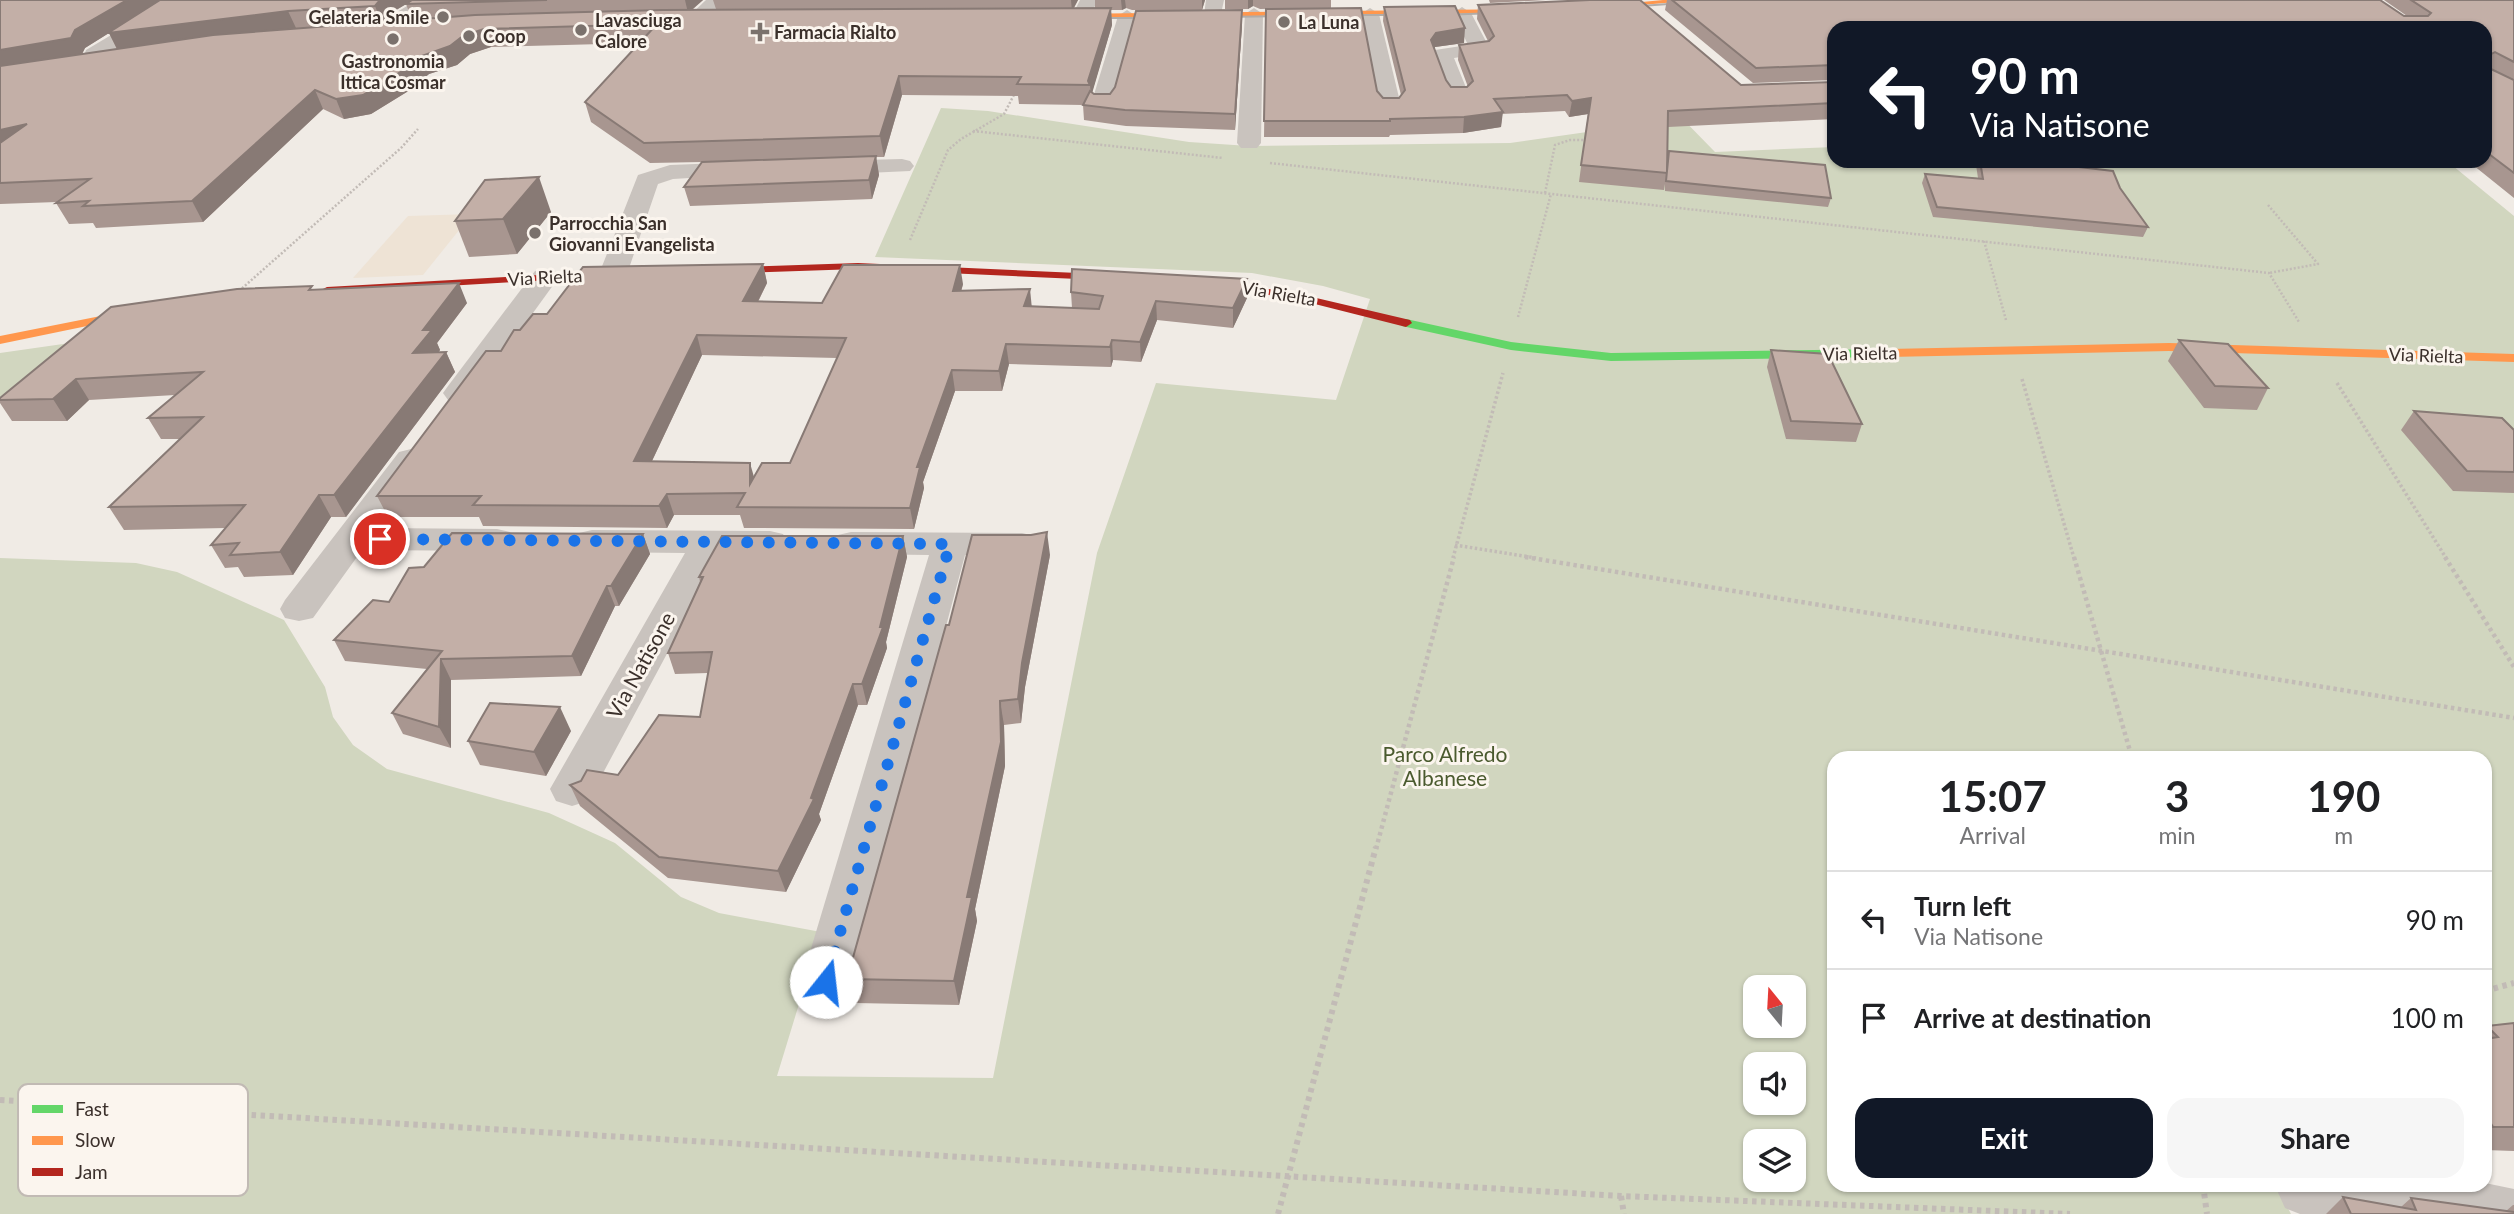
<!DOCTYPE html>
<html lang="en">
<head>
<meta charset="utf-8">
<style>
  body { margin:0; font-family:Lato,sans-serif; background:#f6f6f6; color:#202124; height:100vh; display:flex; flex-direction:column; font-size:26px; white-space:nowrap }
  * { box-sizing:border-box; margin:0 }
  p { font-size:23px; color:#757577 }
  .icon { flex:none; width:38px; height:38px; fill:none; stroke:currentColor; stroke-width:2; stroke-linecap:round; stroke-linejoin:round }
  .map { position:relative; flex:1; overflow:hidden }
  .panel { position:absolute; left:1827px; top:751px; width:665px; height:441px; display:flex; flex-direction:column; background:#fff; border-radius:21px; box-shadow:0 2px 5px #0004 }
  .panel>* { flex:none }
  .guide { position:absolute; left:1827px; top:21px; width:665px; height:147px; border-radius:21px; box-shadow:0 2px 5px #0004; background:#111827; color:#fff; overflow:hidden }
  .needle { width:46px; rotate:342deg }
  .controls { position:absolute; left:1743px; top:975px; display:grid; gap:14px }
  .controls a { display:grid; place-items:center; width:63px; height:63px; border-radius:14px; background:#fff; box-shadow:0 2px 5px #0004; font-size:35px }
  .pin { position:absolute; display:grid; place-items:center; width:60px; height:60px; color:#fff; margin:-30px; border:4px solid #fff; border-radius:50%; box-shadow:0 2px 7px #0007 }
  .me { position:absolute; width:77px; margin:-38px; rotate:16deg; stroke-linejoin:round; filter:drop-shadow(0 0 5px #0008) }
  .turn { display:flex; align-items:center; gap:24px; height:147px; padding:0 28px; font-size:32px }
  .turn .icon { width:91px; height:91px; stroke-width:2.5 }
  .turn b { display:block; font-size:49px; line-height:60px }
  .eta { display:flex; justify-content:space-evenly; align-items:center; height:119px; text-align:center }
  .eta b { font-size:42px; font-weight:700; line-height:49px }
  .button { display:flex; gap:14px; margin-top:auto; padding:14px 28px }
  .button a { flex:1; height:80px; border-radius:21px; background:#111827; color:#fff; font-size:28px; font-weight:700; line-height:80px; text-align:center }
  .button a+a { background:#f6f6f6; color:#202124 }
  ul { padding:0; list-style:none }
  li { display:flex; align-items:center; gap:21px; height:98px; padding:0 28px; border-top:2px solid #e0e0e0 }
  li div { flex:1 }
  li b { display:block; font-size:26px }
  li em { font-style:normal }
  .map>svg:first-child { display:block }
  .green { fill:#d1d6bf; fill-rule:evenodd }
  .plaza { fill:#eee3d5 }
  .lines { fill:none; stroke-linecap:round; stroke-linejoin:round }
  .path-far3 { stroke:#c2bbb6; stroke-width:2.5; stroke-dasharray:2 2; stroke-linecap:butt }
  .path-far2 { stroke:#c2bbb6; stroke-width:3.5; stroke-dasharray:2.5 2.5; stroke-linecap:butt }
  .path-far1 { stroke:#c2bbb6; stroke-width:4.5; stroke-dasharray:3.5 3.5; stroke-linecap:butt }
  .path { stroke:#c2bbb6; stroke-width:6; stroke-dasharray:4.5 4.5; stroke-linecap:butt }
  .street { fill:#c9c3be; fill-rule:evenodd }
  .fast { fill:#63d668; fill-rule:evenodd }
  .slow { fill:#ff974d; fill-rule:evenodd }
  .jam { fill:#b3261e; fill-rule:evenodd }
  .tram { stroke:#b1aca8; stroke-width:2 }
  .wall { fill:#a89690; fill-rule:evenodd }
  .shaded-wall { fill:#887a75 }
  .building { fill:#c3afa7; stroke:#887a75; stroke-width:2; fill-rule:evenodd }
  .route { stroke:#1a73e8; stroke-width:12; stroke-dasharray:0 21.6 }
  .poi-dot { fill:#7a716c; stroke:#fbf5ee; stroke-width:2.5 }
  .labels { text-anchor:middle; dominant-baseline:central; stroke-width:6; stroke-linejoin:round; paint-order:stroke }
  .far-poi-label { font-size:18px; font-weight:bold; fill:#3b302b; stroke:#fbf5ee; text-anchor:start }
  .far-street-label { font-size:18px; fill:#3b302b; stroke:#fbf5ee }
  .street-label { font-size:21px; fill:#3b302b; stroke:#fbf5ee }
  .park-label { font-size:21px; fill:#4a5a2e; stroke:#fbf5ee }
  .key { fill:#fbf5ee; stroke:#c1bab4; stroke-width:2 }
  .key-label { font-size:19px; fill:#3b302b }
</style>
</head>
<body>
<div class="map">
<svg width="2514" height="1214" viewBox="0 0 2514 1214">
  <rect width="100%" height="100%" fill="#f0ebe5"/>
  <!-- green -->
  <g class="green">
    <path d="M1671 107 1715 152 1834 147V161H2447L2514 216V1038L2485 1041V758H1834V1185H2276L2291 1214H0V558L136 563 177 572 284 620 325 687 333 717 353 745 387 769 549 813 615 843 681 897 719 913 821 932 777 1076 993 1078 1097 553 1156 383 1336 400 1370 299 1323 286 1252 273 875 257 941 108 988 111 1189 142 1249 146 1510 143 1608 129ZM1755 987H1794V1026H1755ZM1755 1064H1794V1102H1755ZM1755 1141H1794V1180H1755Z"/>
    <path d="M70 343 0 397V353Z"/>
  </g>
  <!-- plaza -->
  <path class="plaza" d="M472 214 423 275 353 278 408 216Z"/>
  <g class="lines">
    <!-- path-far3 -->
    <g class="path-far3">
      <path d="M973 131 1223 158"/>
      <path d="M1270 163 2269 273 2299 322"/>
      <path d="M1545 193 1555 145 1570 140H1588"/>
      <path d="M2268 205 2318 264 2269 273"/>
      <path d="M910 240 948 150 961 139 1004 114 1016 91"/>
      <path d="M1984 241 2006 320"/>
      <path d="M239 291 401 148 418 129"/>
      <path d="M1518 317 1551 194"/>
    </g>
    <!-- path-far2 -->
    <g class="path-far2">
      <path d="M2022 379 2074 558"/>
      <path d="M2337 383 2446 558"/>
      <path d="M1455 545 1536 558"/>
      <path d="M1453 558 1503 373"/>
    </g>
    <!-- path-far1 -->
    <g class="path-far1">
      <path d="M1525 557 2514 718"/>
      <path d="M2074 557 2132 758"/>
      <path d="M2445 557 2514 667"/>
      <path d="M1376 849 1454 557"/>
    </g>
    <!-- path -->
    <g class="path">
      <path d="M2485 991 2514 983"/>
      <path d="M0 1100 1621 1196 2070 1214"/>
      <path d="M2203 1185 2207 1214"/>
      <path d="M1621 1196 1624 1214"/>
      <path d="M1278 1214 1376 847"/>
    </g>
    <!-- street -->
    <g class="street">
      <path d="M170 0H192L103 57 99 65H85L82 61 86 50Z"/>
      <path d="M417 0H439L406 23 396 35H382L379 31 392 15Z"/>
      <path d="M706 0H726L702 23H688L686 19Z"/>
      <path d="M1080 0H1098L1088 20 1081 22 1072 16Z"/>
      <path d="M1206 0H1224L1220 19H1206L1204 15Z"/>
      <path d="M1462 7 1471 13 1490 49 1487 53 1454 58 1469 95 1466 100H1450L1447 95 1432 54 1435 50 1468 45 1453 13Z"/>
      <path d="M1254 8 1263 14 1261 143 1257 148H1241L1237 143 1245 14Z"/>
      <path d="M1370 8 1379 14 1401 106 1398 111H1382L1379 106 1361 14Z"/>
      <path d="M1127 10 1136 16 1114 101 1111 106H1095L1092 101 1118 16Z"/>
      <path d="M902 159 910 161 914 166 910 171 824 175 816 173 812 168 816 163 824 161Z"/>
      <path d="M747 162 755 164 759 169 755 174 673 179 658 184 627 274 623 280 613 282 603 280 599 274 638 175 670 165Z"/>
      <path d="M545 269 555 271 559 277 470 400 459 402 448 400 443 393 448 386 535 271Z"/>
      <path d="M411 449 423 452 428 459 378 528 497 529 510 532 515 540 510 548 497 551 362 550 313 618 299 621 285 618 280 609 285 600 399 452Z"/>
      <path d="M592 530 770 531 783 534 788 542 783 550 770 553H721L588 801 572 806 556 801 550 789 685 553 592 552 579 549 574 541 579 533Z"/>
      <path d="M851 532 1022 533 1035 536 1040 544 1035 552 1022 555H965L851 982 844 997 826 1004 808 997 801 982 929 555 851 554 838 551 833 543 838 535Z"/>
      <path d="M2485 1183 2514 1189V1214H2300L2285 1208 2276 1188 2278 1185Z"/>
    </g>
    <!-- fast -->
    <path class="fast" d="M1406 319 1511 342 1611 353 1888 349 1894 353 1888 357 1611 361 1511 350 1402 326 1400 323Z"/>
    <!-- slow -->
    <g class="slow">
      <path d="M1663 0H1700L1594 9 1590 7Z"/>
      <path d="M1530 9 1533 13 1058 18 1054 16 1058 14Z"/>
      <path d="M146 307 152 311 150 313 0 344V336Z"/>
      <path d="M2169 343 2514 354V362L2169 351 1888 357 1882 353 1888 349Z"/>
    </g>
    <!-- jam -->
    <g class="jam">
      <path d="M858 263 1123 275 1129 278 1123 281 858 269 711 274 705 271 711 268Z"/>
      <path d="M630 270 636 273 634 275 327 293 321 290 327 287Z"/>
      <path d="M1194 278 1295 293 1410 320 1412 323 1406 327 1295 299 1190 283 1188 281Z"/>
    </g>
    <!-- tram -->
    <g class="tram">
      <path d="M1627 7 1724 0"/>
      <path d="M1344 15H1403"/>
      <path d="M1438 15 1498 13"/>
      <path d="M1221 17 1284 16"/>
      <path d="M1092 18H1155"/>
    </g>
  </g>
  <!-- wall -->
  <g class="wall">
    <path d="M0 0H703L692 10 716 9 713 0H1078L1074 8H1095V0H1205L1202 10H1132L1126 8 1122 10H1111L1112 25 1092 92 1094 94H1110L1242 24 1235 130 1126 126 1084 120 1083 105 1019 104 1018 96 902 95 884 157H876L879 175 872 199 690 206 684 187 702 162 650 163 591 122 585 102 640 43 491 47 470 54 457 65 429 74 410 90 371 114 344 119 323 109 203 222 96 228 93 223 69 224 56 203 57 202 0 204ZM408 3 406 4 412 20 383 22 391 13ZM109 33 117 49 82 54 85 48Z"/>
    <path d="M1225 0H1331V8L1260 9 1253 6 1248 9H1225Z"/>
    <path d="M1489 0H1546L1490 3Z"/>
    <path d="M1667 0H2380L2404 16H2407L2384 0H2514V198L2468 161H2485V28H1834V80L1753 83 1665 10Z"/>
    <path d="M1478 5 1741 85 1834 82V119L1668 127V160L1669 151 1831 198 1828 207 1665 191V184L1664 190 1579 182 1588 114 1569 117 1565 111 1502 114 1501 127 1463 133 1390 135 1389 137H1264L1266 9 1377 91 1383 98H1399L1401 95 1383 21 1384 7 1464 43 1435 47 1434 49 1446 80 1451 87H1468L1458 60 1459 45 1488 41 1477 19Z"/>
    <path d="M1977 161H2027L2120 188 2148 227 2143 237 1933 217 1922 183 1925 174 1978 178 1976 165Z"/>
    <path d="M551 212 517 254 469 257 455 221Z"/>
    <path d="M763 264 767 283 758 302 822 303 963 284 961 291 1032 306 1072 308 1071 292 1247 298 1233 328 1157 320 1141 362 1113 360 1111 367 1009 364 1002 391H955L923 482 924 488 914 529 744 528 740 515H674L667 528 483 526 479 517H388L377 496 501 351 520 330 547 314ZM702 355 837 358 790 463 754 477 652 461Z"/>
    <path d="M313 289 467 303 437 343 440 350 439 352H446L455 372 346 517H331L293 575 244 577 238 567 225 568 211 545 226 528 124 530 109 507 180 439H161L148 418 175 395 89 400 67 421H12L0 403V398Z"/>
    <path d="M2179 340 2268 388 2257 410 2204 408 2168 361Z"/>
    <path d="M1771 350 1862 424 1856 442 1786 439 1767 367Z"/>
    <path d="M2414 411 2514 430V493L2453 491 2401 430Z"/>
    <path d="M643 534 650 554 619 606H615L581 676 451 680V748L403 734 392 713 427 669 345 661 334 640 389 602 424 567Z"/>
    <path d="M903 536 907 557 886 642 887 648 867 705H858L819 814 821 820 786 892 668 878 580 806 570 785 618 775 700 717 708 673 675 674 668 653 700 582 699 577Z"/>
    <path d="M1050 555 1025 687 1021 723 1004 725 1005 766 975 909 977 921 959 1005 855 1003 847 979Z"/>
    <path d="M571 731 546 776 480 765 468 741Z"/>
    <path d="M2514 1023V1151L2485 1150V1028L2487 1026Z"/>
    <path d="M2343 1197 2401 1207 2411 1198 2506 1211 2513 1205H2514V1214H2326Z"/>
  </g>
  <!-- shaded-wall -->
  <g class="shaded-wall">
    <path d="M127 0H166L288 11 296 28 118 51 109 33 85 48 81 56 0 70V50L75 30Z"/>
    <path d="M380 0H413L391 13 382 24 375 6Z"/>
    <path d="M685 0H703L688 13Z"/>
    <path d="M1071 0H1078L1072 11Z"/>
    <path d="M1121 0H1125L1126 8 1122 10Z"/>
    <path d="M1202 0H1205L1202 10Z"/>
    <path d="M1248 0H1253V6L1248 9Z"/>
    <path d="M1111 8 1112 25 1091 97 1090 85 1088 81Z"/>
    <path d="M1242 10V24L1235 130V114Z"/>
    <path d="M1465 28 1464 43 1435 47 1430 55 1431 40 1436 33Z"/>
    <path d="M484 29 491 47 470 54 457 65 429 74 410 90 371 114 344 119 336 99 463 36Z"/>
    <path d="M899 76 902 95 884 157 880 136Z"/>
    <path d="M315 90 323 109 203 222 192 201Z"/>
    <path d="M1591 98 1588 114 1569 117 1572 101Z"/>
    <path d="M1503 112 1501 127 1463 133 1464 117Z"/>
    <path d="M27 124 0 153V130Z"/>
    <path d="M876 156 879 175 872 199 869 180Z"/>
    <path d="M539 177 551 212 517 254 503 219Z"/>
    <path d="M763 264 767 283 748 321 743 301Z"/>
    <path d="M960 265 963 284 956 311 953 291Z"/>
    <path d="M1247 279V298L1233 328V308Z"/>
    <path d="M459 283 467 303 437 343 440 350 422 373 413 353 423 330Z"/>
    <path d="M1030 289 1032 309 1024 306Z"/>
    <path d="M1156 301 1157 320 1141 362 1140 342Z"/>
    <path d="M697 335 702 355 642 482 634 461Z"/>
    <path d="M1112 340 1113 360 1111 367 1110 347Z"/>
    <path d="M1006 344 1009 364 1002 391 999 371Z"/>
    <path d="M446 352 455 372 346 517 334 495Z"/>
    <path d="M952 370 955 391 923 482 924 488 914 529 910 508 917 467Z"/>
    <path d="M76 379 89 400 67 421 53 399Z"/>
    <path d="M750 463 756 484H750Z"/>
    <path d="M667 494 674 515 667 528 659 506Z"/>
    <path d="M319 495 331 517 293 575 280 552Z"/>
    <path d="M1047 532 1050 555 1025 687 1021 723 1018 699 1022 663Z"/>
    <path d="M643 534 650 554 619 606 611 586Z"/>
    <path d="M903 536 907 557 886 642 887 648 867 705 862 684 880 627Z"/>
    <path d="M607 586 615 606 581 676 572 656Z"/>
    <path d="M441 659 451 680V748L439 727Z"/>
    <path d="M853 684 858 705 819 814 821 820 786 892 778 871 811 798Z"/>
    <path d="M1000 701 1004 725 1005 766 975 909 977 921 959 1005 954 981Z"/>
    <path d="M560 707 571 731 546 776 534 752Z"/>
  </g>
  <!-- building -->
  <g class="building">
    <path d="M0 0H127L75 30 71 38 0 50Z"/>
    <path d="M160 0H380L375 6 288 11 108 33Z"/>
    <path d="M412 0H547L406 4Z"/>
    <path d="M1590 0H1640L1741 85 1834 82V103L1668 111 1667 173 1581 165 1591 98 1572 101 1567 95 1494 99 1503 112 1464 117 1390 119V121H1264L1266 9 1361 8 1377 91 1383 98H1399L1405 90 1384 7 1455 6 1465 28 1436 33 1431 40 1446 80 1451 87H1467L1473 81 1459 45 1489 41 1494 36 1478 5Z"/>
    <path d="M1672 0H2380L2404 16H2428L2431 13 2411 0H2514V62L2495 52 2491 54V69L2514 80V173L2485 151V28H1834V65L1756 68Z"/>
    <path d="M1111 8 1088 81 1090 85 1017 84 1021 77 899 76 880 136 644 143 585 102 657 24 484 29 463 36 450 46 422 56 402 71 363 95 336 99 315 90 192 201 83 206 89 201 56 203 90 179 0 183V143L27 124 0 130V66L213 35 475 15 662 10Z"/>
    <path d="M1242 10 1235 114 1125 110 1083 105 1090 91 1094 94H1110L1115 87 1136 11Z"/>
    <path d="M1669 151 1825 165 1831 198 1666 181Z"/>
    <path d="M876 156 869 180 684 187 702 162Z"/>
    <path d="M1980 161H2027L2113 171 2120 188 2148 227 1937 207 1925 174 1983 179Z"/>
    <path d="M539 177 503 219 455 221 485 180Z"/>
    <path d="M763 264 743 301 822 303 843 265H960L953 291 1030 289 1024 306 1099 309 1103 296 1071 292 1072 269 1247 279 1233 308 1156 301 1140 342 1112 340 1110 347 1006 344 999 371 952 370 917 467H920L910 508 737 507 745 493 667 494 659 506 473 505 481 496H377L486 351H501L514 330H520L533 314H547L583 267ZM697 335 846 338 790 463H762L750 484V463L634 461Z"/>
    <path d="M459 283 423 330H432L413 353 446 352 334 495H319L280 552 230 555 239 543 211 545 245 505 109 507 203 417 148 418 203 372 76 379 53 399 0 400V398L111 307 237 289 312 286 309 290Z"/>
    <path d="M2179 340 2228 344 2268 388 2215 386Z"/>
    <path d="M1771 350 1828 354 1862 424 1791 421Z"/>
    <path d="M2414 411 2502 418 2514 430V472L2467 471Z"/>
    <path d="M1047 532 1022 663 1018 699 1000 701 1001 742 967 897H972L954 981 847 979 946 625H949L972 535H1031Z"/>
    <path d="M452 533 643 534 611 586H607L572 656 441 659 439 727 392 713 442 651 334 640 373 600 389 602 409 568 424 567Z"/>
    <path d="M722 536H903L880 627H883L862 684H853L811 798 814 799 778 871 659 857 570 785 581 781 587 770 618 775 659 715 700 717 712 652 668 653 703 577H699Z"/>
    <path d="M490 703 560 707 534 752 468 741Z"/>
    <path d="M2514 1023V1127H2493L2487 1117H2485V1039L2498 1037 2487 1026Z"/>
    <path d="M2343 1197 2416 1210 2411 1198 2514 1212V1214H2351Z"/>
  </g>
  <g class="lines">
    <!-- route -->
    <path class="route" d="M380 539 950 544 826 982"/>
  </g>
  <!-- markers -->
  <g class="poi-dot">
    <circle cx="443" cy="17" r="7"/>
    <circle cx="1284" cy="22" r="7"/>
    <circle cx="581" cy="30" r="7"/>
    <path d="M756.5 21.5h7v7h7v7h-7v7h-7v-7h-7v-7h7z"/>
    <circle cx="469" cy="36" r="7"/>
    <circle cx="393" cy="39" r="7"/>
    <circle cx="535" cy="233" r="7"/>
  </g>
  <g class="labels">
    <!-- far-poi labels -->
    <g class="far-poi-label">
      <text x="429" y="17" text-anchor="end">Gelateria Smile</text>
      <text x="595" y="20">Lavasciuga<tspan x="595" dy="21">Calore</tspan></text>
      <text x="1298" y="22">La Luna</text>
      <text x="774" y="32">Farmacia Rialto</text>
      <text x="483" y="36">Coop</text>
      <text x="393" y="61" text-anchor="middle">Gastronomia<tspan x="393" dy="21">Ittica Cosmar</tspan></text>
      <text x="549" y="223">Parrocchia San<tspan x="549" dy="21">Giovanni Evangelista</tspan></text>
    </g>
    <!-- far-street labels -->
    <g class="far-street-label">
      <text transform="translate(545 277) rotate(-3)">Via Rielta</text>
      <text transform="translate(1279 293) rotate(10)">Via Rielta</text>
      <text transform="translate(1860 353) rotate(-1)">Via Rielta</text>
      <text transform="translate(2426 355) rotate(2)">Via Rielta</text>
    </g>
    <!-- street labels -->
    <g class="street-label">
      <text transform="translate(640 665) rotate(-61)">Via Natisone</text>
    </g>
    <!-- park labels -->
    <g class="park-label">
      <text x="1445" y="753">Parco Alfredo<tspan x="1445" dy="24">Albanese</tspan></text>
    </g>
  </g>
  <!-- legend -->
  <rect x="18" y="1084" width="230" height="112" rx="10" class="key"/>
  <rect x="32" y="1105" width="31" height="8" fill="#63d668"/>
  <rect x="32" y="1136" width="31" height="9" fill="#ff974d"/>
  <rect x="32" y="1168" width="31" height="8" fill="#b3261e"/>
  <g class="key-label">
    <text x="75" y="1116">Fast</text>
    <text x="75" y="1147">Slow</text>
    <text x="75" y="1179">Jam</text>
  </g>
</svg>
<div class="controls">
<a><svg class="needle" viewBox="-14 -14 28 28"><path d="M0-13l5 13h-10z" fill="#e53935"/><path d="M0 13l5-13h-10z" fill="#757577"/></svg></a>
<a><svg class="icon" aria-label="sound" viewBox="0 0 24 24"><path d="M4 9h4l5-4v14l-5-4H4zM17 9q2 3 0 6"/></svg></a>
<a><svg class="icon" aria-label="layers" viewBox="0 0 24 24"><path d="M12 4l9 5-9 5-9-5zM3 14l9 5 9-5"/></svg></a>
</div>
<div class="pin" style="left:380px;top:539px;background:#d93025"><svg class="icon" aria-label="arrive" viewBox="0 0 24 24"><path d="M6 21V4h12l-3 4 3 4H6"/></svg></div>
<svg class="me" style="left:826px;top:982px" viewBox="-20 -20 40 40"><circle r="19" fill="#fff"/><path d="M0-13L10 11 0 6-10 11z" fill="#1a73e8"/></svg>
<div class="guide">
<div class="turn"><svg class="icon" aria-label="left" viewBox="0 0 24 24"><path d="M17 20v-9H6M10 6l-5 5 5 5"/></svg><div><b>90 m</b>Via Natisone</div></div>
</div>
<section class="panel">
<div class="eta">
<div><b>15:07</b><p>Arrival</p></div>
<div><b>3</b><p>min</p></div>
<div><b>190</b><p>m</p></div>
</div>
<ul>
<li><svg class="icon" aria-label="left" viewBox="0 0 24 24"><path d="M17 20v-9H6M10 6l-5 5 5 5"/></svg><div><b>Turn left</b><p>Via Natisone</p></div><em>90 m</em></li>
<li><svg class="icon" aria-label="arrive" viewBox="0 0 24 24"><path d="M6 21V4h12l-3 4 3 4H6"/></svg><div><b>Arrive at destination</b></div><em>100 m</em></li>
</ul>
<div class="button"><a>Exit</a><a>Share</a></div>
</section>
</div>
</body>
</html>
